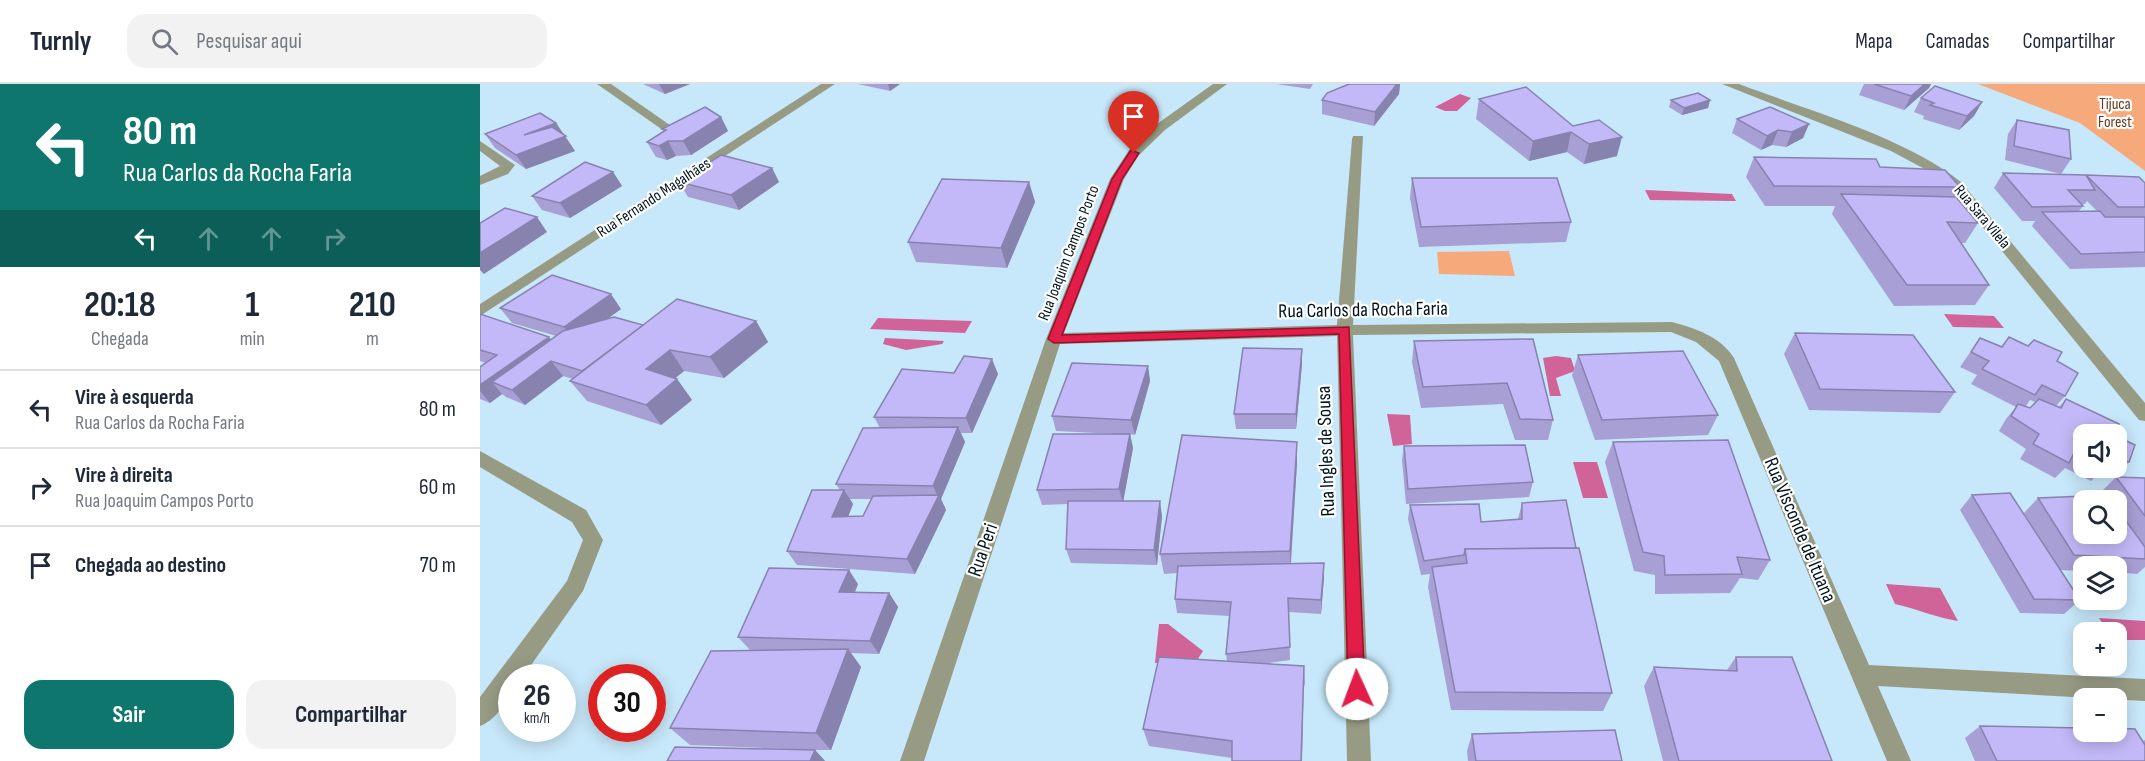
<!DOCTYPE html>
<html lang="pt">
<head>
<meta charset="utf-8">
<style>
  body { margin:0; font-family:"Sofia Sans Condensed",sans-serif; background:#f2f2f3; color:#1f2937; height:100vh; display:flex; flex-direction:column; font-size:22px; white-space:nowrap }
  * { box-sizing:border-box; margin:0 }
  p { font-size:20px; color:#747a83 }
  .icon { flex:none; width:33px; height:33px; fill:none; stroke:currentColor; stroke-width:2; stroke-linecap:round; stroke-linejoin:round }
  .map { position:relative; flex:1; overflow:hidden }
  .panel { display:flex; flex-direction:column; background:#fff; width:480px }
  .panel>* { flex:none }
  .hud { background:#0f766e; color:#fff; overflow:hidden }
  .buttons { position:absolute; left:1593px; top:340px; display:grid; gap:12px }
  .buttons a { display:grid; place-items:center; width:54px; height:54px; border-radius:12px; background:#fff; box-shadow:0 3px 15px #0003; font-size:30px }
  .speed { position:absolute; left:18px; top:580px; display:flex; gap:12px; font-size:30px; font-weight:700; text-align:center }
  .speed>* { display:grid; place-content:center; width:78px; height:78px; border-radius:50%; background:#fff; box-shadow:0 3px 15px #0003; line-height:1 }
  .speed small { font-size:15px; font-weight:400 }
  .speed .limit { border:9px solid #d22; background:#fff; color:#111 }
  .pin { position:absolute; display:grid; place-items:center; width:51px; height:51px; color:#fff; margin:-62px -26px; border-radius:50% 50% 50% 0; rotate:-45deg; box-shadow:0 0 6px #0007 }
  .pin .icon { rotate:45deg }
  .me { position:absolute; width:66px; margin:-33px; rotate:358deg; stroke-linejoin:round; filter:drop-shadow(0 0 4px #0008) }
  .turn { display:flex; align-items:center; gap:21px; height:126px; padding:0 24px; font-size:27px }
  .turn .icon { width:78px; height:78px; stroke-width:2.5 }
  .turn b { display:block; font-size:42px; line-height:51px }
  .lanes { display:flex; align-items:center; height:57px; padding:0 24px; background:#0003; justify-content:center; gap:30px; direction:ltr }
  .lanes .off { opacity:.35 }
  .eta { display:flex; justify-content:space-evenly; align-items:center; height:102px; text-align:center }
  .eta b { font-size:36px; font-weight:700; line-height:42px }
  .cta { display:flex; gap:12px; margin-top:auto; padding:12px 24px }
  .cta a { flex:1; height:69px; border-radius:18px; background:#0f766e; color:#fff; font-size:24px; font-weight:700; line-height:69px; text-align:center }
  .cta a+a { background:#f2f2f3; color:#1f2937 }
  ul { padding:0; list-style:none }
  li { display:flex; align-items:center; gap:18px; height:78px; padding:0 24px; border-top:2px solid #e0e1e3 }
  li div { flex:1 }
  li b { display:block; font-size:22px }
  li em { font-style:normal }
  header { display:flex; align-items:center; gap:36px; box-sizing:border-box; height:84px; padding:0 30px; background:#fff; border-bottom:2px solid #e0e1e3 }
  header strong { font-size:28px }
  nav { display:flex; gap:33px; margin-inline-start:auto; font-size:21px }
  .search { width:420px; height:54px; background:#f2f2f3; display:flex; align-items:center; gap:15px; box-sizing:border-box; padding:0 21px; border-radius:18px; color:#747a83; font-size:22px }
  main { display:flex; flex:1; min-height:0 }
  .map>svg:first-child { display:block }
  .green { fill:#f6a97a }
  .water { fill:#d06398 }
  .lines { fill:none; stroke-linecap:round; stroke-linejoin:round }
  .street { fill:#989b84; fill-rule:evenodd }
  .wall { fill:#a89fd5; fill-rule:evenodd }
  .shaded-wall { fill:#8882ae }
  .building { fill:#c3b9f8; stroke:#8882ae; stroke-width:1.5 }
  .route { fill:#e11d48; stroke:#92132f; stroke-width:1.5 }
  .labels { text-anchor:middle; dominant-baseline:central; stroke-width:4.5; stroke-linejoin:round; paint-order:stroke }
  .far-park-label { font-size:16px; fill:#63391e; stroke:#fff }
  .far-street-label { font-size:16px; fill:#00141e; stroke:#fff }
  .street-label { font-size:20px; fill:#00141e; stroke:#fff }
</style>
</head>
<body>
<header>
<strong>Turnly</strong>
<div class="search"><svg class="icon" aria-label="search" viewBox="0 0 24 24"><circle cx="10" cy="10" r="6"/><path d="M15 15l6 6"/></svg>Pesquisar aqui</div>
<nav><a>Mapa</a><a>Camadas</a><a>Compartilhar</a></nav>
</header>
<main>
<section class="panel">
<div class="hud">
<div class="turn"><svg class="icon" aria-label="left" viewBox="0 0 24 24"><path d="M17 20v-9H6M10 6l-5 5 5 5"/></svg><div><b>80 m</b>Rua Carlos da Rocha Faria</div></div>
<div class="lanes"><svg class="icon" aria-label="left" viewBox="0 0 24 24"><path d="M17 20v-9H6M10 6l-5 5 5 5"/></svg><svg class="icon off" aria-label="ahead" viewBox="0 0 24 24"><path d="M12 20V5M6 11l6-6 6 6"/></svg><svg class="icon off" aria-label="ahead" viewBox="0 0 24 24"><path d="M12 20V5M6 11l6-6 6 6"/></svg><svg class="icon off" aria-label="right" viewBox="0 0 24 24"><path d="M7 20v-9h11M14 6l5 5-5 5"/></svg></div>
</div>
<div class="eta">
<div><b>20:18</b><p>Chegada</p></div>
<div><b>1</b><p>min</p></div>
<div><b>210</b><p>m</p></div>
</div>
<ul>
<li><svg class="icon" aria-label="left" viewBox="0 0 24 24"><path d="M17 20v-9H6M10 6l-5 5 5 5"/></svg><div><b>Vire à esquerda</b><p>Rua Carlos da Rocha Faria</p></div><em>80 m</em></li>
<li><svg class="icon" aria-label="right" viewBox="0 0 24 24"><path d="M7 20v-9h11M14 6l5 5-5 5"/></svg><div><b>Vire à direita</b><p>Rua Joaquim Campos Porto</p></div><em>60 m</em></li>
<li><svg class="icon" aria-label="arrive" viewBox="0 0 24 24"><path d="M6 21V4h12l-3 4 3 4H6"/></svg><div><b>Chegada ao destino</b></div><em>70 m</em></li>
</ul>
<div class="cta"><a>Sair</a><a>Compartilhar</a></div>
</section>
<div class="map">
<svg width="1665" height="677" viewBox="0 0 1665 677">
  <rect width="100%" height="100%" fill="#c7e8fa"/>
  <!-- green -->
  <g class="green">
    <path d="M1498 0H1665V87L1600 39Z"/>
    <path d="M1029 167 1035 192 959 190 957 168Z"/>
  </g>
  <!-- water -->
  <g class="water">
    <path d="M980 10 991 14 977 27H965L955 23Z"/>
    <path d="M1165 106 1252 110 1256 117 1170 116Z"/>
    <path d="M1464 230 1514 232 1524 244 1473 243Z"/>
    <path d="M398 234 492 237 485 249 390 245Z"/>
    <path d="M405 254 464 257 462 260 426 266 403 260Z"/>
    <path d="M1076 272 1091 274 1095 287 1076 294 1081 312H1070L1063 274Z"/>
    <path d="M907 330 930 331 932 360 913 362Z"/>
    <path d="M1093 378H1117L1128 414H1103Z"/>
    <path d="M1406 500 1460 504 1478 537C1457 534 1437 525 1415 520Z"/>
    <path d="M1619 534 1665 537V556H1637L1636 549H1629Z"/>
    <path d="M679 540H688L723 567 716 578 675 579Z"/>
  </g>
  <g class="lines">
    <!-- street -->
    <g class="street">
      <path d="M117 0H131L197 46 195 49H187Z"/>
      <path d="M341 0H355L0 232V220Z"/>
      <path d="M733 0H747L685 46 659 71 644 95 584 249 857 241 872 55 873 52H883L873 241 1192 238C1215 244 1241 253 1254 274L1389 581 1665 595V617L1398 602 1431 677H1407L1239 277 1216 258 1191 248 873 251 891 677H867L857 252 580 260 444 677H420L566 255 630 95 649 66 677 40Z"/>
      <path d="M1242 0H1259C1327 26 1425 53 1481 98L1665 319V337L1659 336 1471 104 1454 90 1411 67Z"/>
      <path d="M0 57 35 81 28 90 0 101V92L20 82 0 67Z"/>
      <path d="M0 367 106 426 123 456 103 507 42 594H32C32 612 18 635 0 642V613L87 497 103 456 92 438 0 383Z"/>
    </g>
  </g>
  <!-- wall -->
  <g class="wall">
    <path d="M163 0H210L185 10Z"/>
    <path d="M378 0H420L410 7Z"/>
    <path d="M796 0H833L830 5Z"/>
    <path d="M869 0H920L919 10 894 42 842 30V16Z"/>
    <path d="M1384 0H1451L1449 4 1424 26 1379 11Z"/>
    <path d="M1441 14 1502 18 1494 32 1479 46 1443 35 1444 32 1434 28Z"/>
    <path d="M999 15 1093 42 1137 72 1104 80 1087 68 1049 77 996 35Z"/>
    <path d="M1191 16H1230L1228 24 1202 31 1189 23Z"/>
    <path d="M241 33 248 47 211 71 196 72 187 76 176 73 167 58 184 47 182 45Z"/>
    <path d="M1257 35 1329 40 1323 54 1306 63 1292 61 1281 66 1252 49Z"/>
    <path d="M1537 36 1591 75 1581 90 1525 76 1528 50Z"/>
    <path d="M76 39 95 67 46 85 15 64 5 50Z"/>
    <path d="M1274 73 1400 83 1480 103 1474 113 1498 139 1485 159H1481L1509 201 1495 221 1414 222 1352 130 1355 122H1285L1266 93Z"/>
    <path d="M292 84 299 98 259 126 208 113 199 98Z"/>
    <path d="M133 88 142 102 90 134 62 126 52 112Z"/>
    <path d="M1523 89 1606 91 1665 99V183L1590 185 1552 142 1555 137H1542L1514 104ZM1607 117 1617 127H1599L1603 122 1601 121 1605 120Z"/>
    <path d="M932 94 1091 138 1086 158 939 163 930 114Z"/>
    <path d="M549 98 555 118 527 184 436 178 428 158Z"/>
    <path d="M20 224 141 225 128 234 163 241 276 237 288 258 244 294 204 287 195 294 197 295 212 316 181 341 107 317 90 297 93 295 83 292 45 321 26 313 22 310 10 319 0 315V283L6 279 0 277V230L69 253 71 256 76 252 32 239Z"/>
    <path d="M1315 249 1475 308 1460 329 1329 326 1304 270Z"/>
    <path d="M1529 253 1577 277 1585 312 1576 322 1579 323 1586 315 1604 351V384H1636V352L1649 378 1634 393 1620 388 1611 397 1585 384 1575 394 1540 375 1546 365 1519 347 1526 335 1536 323 1491 300 1497 291 1480 283 1500 254 1521 263ZM1550 316 1555 318 1550 324 1546 322Z"/>
    <path d="M1053 255 1073 336 1068 356H1035L1023 320 941 324 932 278 934 257Z"/>
    <path d="M1098 271 1238 331 1228 351 1115 356 1092 291Z"/>
    <path d="M822 280 816 345H756L754 330Z"/>
    <path d="M668 282 670 297 655 351 650 350 653 364 643 417 682 432 677 481 591 479 586 465 588 420 562 421 557 406 636 350 576 347 572 332Z"/>
    <path d="M474 289 518 290 492 349H481L485 358 461 415 466 426 435 490 317 481 307 467 360 406 356 400 400 344 394 333ZM370 415H391L383 432 368 433 373 420Z"/>
    <path d="M817 358V379L811 480 844 493 841 530 809 528 810 576 781 580 824 582 825 601 752 674 669 662 663 645 747 577 746 570 749 532 697 529 695 515 697 489 684 490 680 470Z"/>
    <path d="M1133 358 1290 476 1278 496 1260 494 1250 509 1175 510V491L1154 487 1125 378Z"/>
    <path d="M924 362 1053 398 1049 413 926 420 922 376Z"/>
    <path d="M1636 393 1665 394V483L1657 490 1636 488V483H1604V487L1580 486 1600 516 1584 530 1540 529 1480 426 1492 411 1566 464 1544 429 1558 414 1624 412 1621 408ZM1604 417H1636V450Z"/>
    <path d="M1042 419 1096 464 1132 609 1123 627 971 626 948 503 950 490 941 491 928 435 930 421 1001 438 1038 435Z"/>
    <path d="M378 500 375 508 409 509 418 523 399 570 371 569 381 583 351 666H335L345 677H187L332 666 210 661 190 644 270 566 258 553Z"/>
    <path d="M1256 573 1352 677H1183L1164 602 1174 583 1247 586Z"/>
    <path d="M1500 642 1663 657 1665 656V677H1495L1485 654Z"/>
    <path d="M992 650 1142 677H988L987 667Z"/>
  </g>
  <!-- shaded-wall -->
  <g class="shaded-wall">
    <path d="M179 0H210L185 10Z"/>
    <path d="M408 0H420L410 7Z"/>
    <path d="M917 0H920L919 10 894 42 895 28Z"/>
    <path d="M1445 0H1451L1449 4 1424 26 1431 12Z"/>
    <path d="M1230 16 1228 24 1202 31 1204 24Z"/>
    <path d="M1502 18 1494 32 1479 46 1487 32Z"/>
    <path d="M241 33 248 47 211 71 203 57Z"/>
    <path d="M76 39 95 67 46 85 36 71 44 51Z"/>
    <path d="M1329 40 1323 54 1306 63 1312 48Z"/>
    <path d="M1298 46 1292 61 1281 66 1287 52Z"/>
    <path d="M1091 48 1087 68 1049 77 1053 57Z"/>
    <path d="M1142 53 1137 72 1104 80 1109 60Z"/>
    <path d="M188 57 196 72 187 76 179 62Z"/>
    <path d="M292 84 299 98 259 126 251 111Z"/>
    <path d="M133 88 142 102 90 134 80 119Z"/>
    <path d="M549 98 555 118 527 184 521 164Z"/>
    <path d="M57 133 67 148 4 190 0 186V169Z"/>
    <path d="M131 210 141 225 96 258 84 243Z"/>
    <path d="M276 237 288 258 244 294 230 273Z"/>
    <path d="M69 253 81 268 12 298 22 310 10 319 0 307V301Z"/>
    <path d="M822 265V280L816 345V330Z"/>
    <path d="M190 266 204 287 181 306 166 285Z"/>
    <path d="M512 275 518 290 492 349 486 334Z"/>
    <path d="M71 277 83 292 45 321 32 306Z"/>
    <path d="M668 282 670 297 655 351 651 336Z"/>
    <path d="M197 295 212 316 181 341 166 321Z"/>
    <path d="M478 343 485 358 461 415 466 426 435 490 427 475 458 413 453 402Z"/>
    <path d="M650 350 653 364 643 419 639 405Z"/>
    <path d="M817 358V379L810 487V467Z"/>
    <path d="M364 406 373 420 362 448 352 433Z"/>
    <path d="M680 417 682 432 677 481 674 466Z"/>
    <path d="M844 479V493L841 530V516Z"/>
    <path d="M369 486 378 500 369 522 359 508Z"/>
    <path d="M409 509 418 523 399 570 390 557Z"/>
    <path d="M368 565 381 583 351 666 336 649Z"/>
    <path d="M824 582 822 677H821Z"/>
    <path d="M335 666 345 677H330Z"/>
  </g>
  <!-- building -->
  <g class="building">
    <path d="M869 0H917L895 28 842 16 847 9Z"/>
    <path d="M1394 0H1445L1431 12Z"/>
    <path d="M1455 2 1502 18 1487 32 1450 21 1454 19 1441 14Z"/>
    <path d="M1046 3 1093 42 1119 36 1142 53 1109 60 1091 48 1053 57 999 15Z"/>
    <path d="M1218 9 1230 16 1204 24 1191 16Z"/>
    <path d="M225 23 241 33 203 57H188L179 62 167 58 186 46 182 45Z"/>
    <path d="M1290 23 1329 40 1312 48 1298 46 1287 52 1257 35Z"/>
    <path d="M60 29 76 39 44 51 72 43 86 52 36 71 5 50Z"/>
    <path d="M1537 36 1589 46 1591 75 1534 62Z"/>
    <path d="M241 71 292 84 251 111 199 98Z"/>
    <path d="M1274 73 1396 75 1400 83 1465 86 1480 103 1294 102Z"/>
    <path d="M105 78 133 88 80 119 52 112Z"/>
    <path d="M1523 89 1606 91 1659 93 1665 99V123H1638L1606 91 1615 106H1588L1603 122 1552 123Z"/>
    <path d="M932 94H1077L1091 138 941 143Z"/>
    <path d="M462 95 549 98 521 164 428 158Z"/>
    <path d="M1361 110 1476 113 1498 139 1467 138 1509 201H1427Z"/>
    <path d="M25 124 57 133 0 169V139Z"/>
    <path d="M1620 127 1625 133H1665V168L1601 170 1562 128Z"/>
    <path d="M72 191 131 210 84 243 20 224Z"/>
    <path d="M197 215 276 237 230 273 190 266 166 285 197 295 166 321 90 297Z"/>
    <path d="M0 230 69 253 0 301V283L17 271 0 266Z"/>
    <path d="M134 233 163 241 102 287 71 277 32 306 12 298 83 247Z"/>
    <path d="M1315 249 1433 251 1475 308 1340 305Z"/>
    <path d="M1529 253 1548 262 1554 256 1582 268 1577 277 1598 289 1585 312 1562 301 1555 311 1502 285 1509 277 1491 268 1500 254 1522 263Z"/>
    <path d="M1053 255 1073 336 1040 335 1027 299 943 303 934 257Z"/>
    <path d="M763 264 822 265 816 330H754Z"/>
    <path d="M1203 267 1238 331 1122 336 1098 271Z"/>
    <path d="M484 272 512 275 486 334 394 333 422 285 474 289Z"/>
    <path d="M592 279 668 282 651 336 572 332Z"/>
    <path d="M1559 315 1581 324 1586 315 1639 340 1635 351H1604V371L1595 367 1589 379 1553 360 1559 350 1531 332 1538 320 1550 324Z"/>
    <path d="M478 343 453 402 356 400 383 344Z"/>
    <path d="M573 350H650L639 405 557 406Z"/>
    <path d="M702 351 817 358 810 467 680 470Z"/>
    <path d="M1636 352 1655 361 1649 378 1636 374Z"/>
    <path d="M1248 356 1290 476 1257 473 1262 490 1185 491 1184 472 1163 468 1133 358Z"/>
    <path d="M1045 361 1053 398 928 405 924 362Z"/>
    <path d="M1636 393 1665 394V432Z"/>
    <path d="M332 406H364L352 433 383 432 393 412 459 411 427 475 307 467Z"/>
    <path d="M1530 409 1600 516 1554 515 1492 411Z"/>
    <path d="M1629 411 1632 417H1604V450H1636V423L1665 463V475L1594 471 1558 414Z"/>
    <path d="M1086 416 1096 464 985 465 984 471 944 477 930 421 999 420 1001 438 1042 435V419Z"/>
    <path d="M588 417H680L674 466 586 465Z"/>
    <path d="M1099 464 1132 609 975 608 952 483 987 479 985 465Z"/>
    <path d="M844 479 841 516 808 514 810 563 746 570 751 518 695 515 698 482Z"/>
    <path d="M289 484 369 486 359 508 409 509 390 557 258 553Z"/>
    <path d="M368 565 336 649 190 644 231 567Z"/>
    <path d="M679 573 824 582 821 677H752V657L663 645Z"/>
    <path d="M1256 573H1312L1352 677H1199L1174 583 1257 587Z"/>
    <path d="M1500 642 1604 644V648H1636V644L1655 645 1665 661V677H1517Z"/>
    <path d="M1135 646 1142 677H996L992 650Z"/>
    <path d="M195 663 335 666 330 677H187Z"/>
  </g>
  <!-- route -->
  <path class="route" d="M651 66 659 69 642 95 582 251 869 243 885 605 883 611 877 613 871 611 868 605 859 250 574 259 568 255 632 95Z"/>
  <g class="labels">
    <!-- far-park labels -->
    <g class="far-park-label">
      <text x="1635" y="20">Tijuca<tspan x="1635" dy="18">Forest</tspan></text>
    </g>
    <!-- far-street labels -->
    <g class="far-street-label">
      <text transform="translate(174 114) rotate(-33)">Rua Fernando Magalhães</text>
      <text transform="translate(1502 133) rotate(50)">Rua Sara Vilela</text>
      <text transform="translate(589 169) rotate(-69)">Rua Joaquim Campos Porto</text>
    </g>
    <!-- street labels -->
    <g class="street-label">
      <text transform="translate(883 226) rotate(-1)">Rua Carlos da Rocha Faria</text>
      <text transform="translate(846 367) rotate(-92)">Rua Ingles de Sousa</text>
      <text transform="translate(1320 446) rotate(67)">Rua Visconde de Ituana</text>
      <text transform="translate(503 466) rotate(-71)">Rua Peri</text>
    </g>
  </g>
</svg>
<div class="buttons">
<a><svg class="icon" aria-label="sound" viewBox="0 0 24 24"><path d="M4 9h4l5-4v14l-5-4H4zM17 9q2 3 0 6"/></svg></a>
<a><svg class="icon" aria-label="search" viewBox="0 0 24 24"><circle cx="10" cy="10" r="6"/><path d="M15 15l6 6"/></svg></a>
<a><svg class="icon" aria-label="layers" viewBox="0 0 24 24"><path d="M12 4l9 5-9 5-9-5zM3 14l9 5 9-5"/></svg></a>
<a>+</a>
<a>−</a>
</div>
<div class="speed"><div>26<small>km/h</small></div><div class="limit">30</div></div>
<div class="pin" style="left:654px;top:69px;background:#d93025"><svg class="icon" aria-label="arrive" viewBox="0 0 24 24"><path d="M6 21V4h12l-3 4 3 4H6"/></svg></div>
<svg class="me" style="left:877px;top:605px" viewBox="-20 -20 40 40"><circle r="19" fill="#fff"/><path d="M0-13L10 11 0 6-10 11z" fill="#e11d48"/></svg>
</div>
</main>
</body>
</html>
